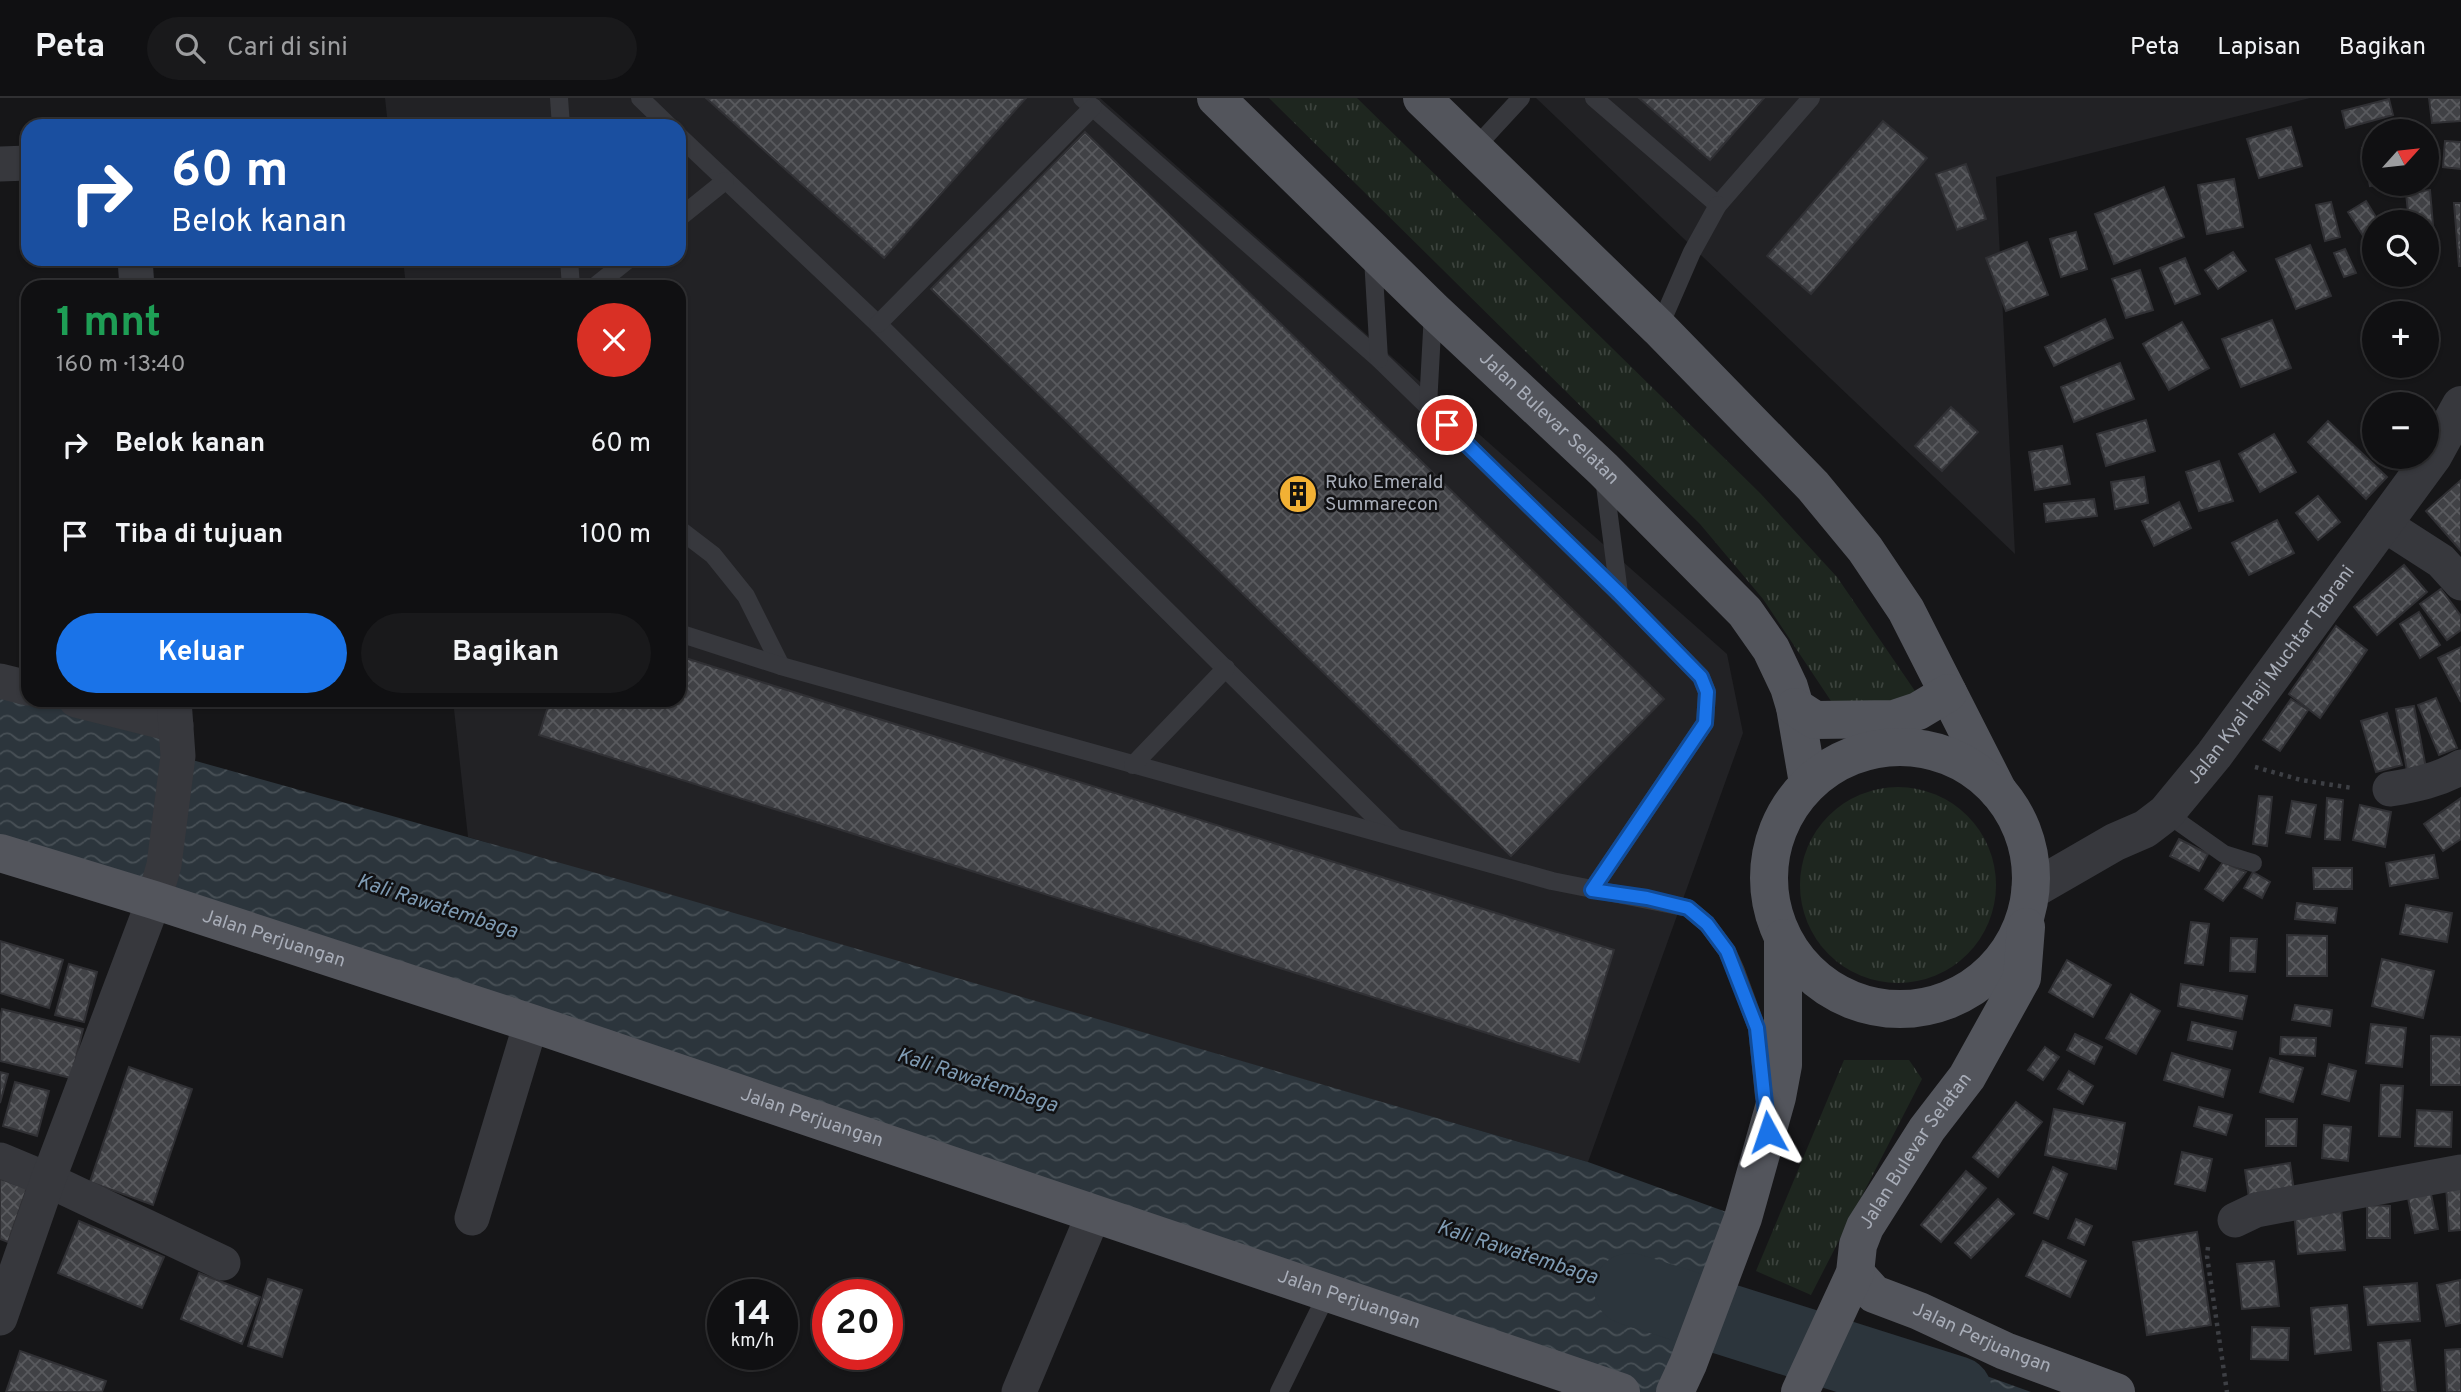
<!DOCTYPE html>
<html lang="id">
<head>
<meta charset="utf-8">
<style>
  body { margin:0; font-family:Overpass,sans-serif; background:#19191b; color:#f1f3f6; height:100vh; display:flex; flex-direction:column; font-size:26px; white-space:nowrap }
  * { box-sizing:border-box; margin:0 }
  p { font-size:23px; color:#9c9d9f }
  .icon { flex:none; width:38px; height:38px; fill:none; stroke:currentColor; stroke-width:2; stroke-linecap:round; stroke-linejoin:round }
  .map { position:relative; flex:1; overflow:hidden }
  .drawer { position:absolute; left:21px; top:182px; width:665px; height:427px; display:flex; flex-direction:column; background:#101012; border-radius:21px; box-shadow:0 2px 5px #0004,0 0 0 2px #303032 }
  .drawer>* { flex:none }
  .guide { position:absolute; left:21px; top:21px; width:665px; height:147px; border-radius:21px; box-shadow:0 2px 5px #0004,0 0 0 2px #303032; background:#1a4fa0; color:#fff; overflow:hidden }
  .needle { width:46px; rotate:63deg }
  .controls { position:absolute; left:2362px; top:21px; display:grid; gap:14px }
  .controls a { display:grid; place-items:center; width:77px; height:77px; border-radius:50%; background:#101012; box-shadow:0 2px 5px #0004,0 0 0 2px #303032; font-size:35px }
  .speed { position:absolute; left:707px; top:1181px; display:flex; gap:14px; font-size:35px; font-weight:700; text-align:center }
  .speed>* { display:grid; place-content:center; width:91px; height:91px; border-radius:50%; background:#101012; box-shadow:0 2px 5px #0004,0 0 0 2px #303032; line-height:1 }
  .speed small { font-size:18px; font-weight:400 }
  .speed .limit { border:10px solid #d22; background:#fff; color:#111 }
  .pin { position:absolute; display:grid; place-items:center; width:60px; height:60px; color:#fff; margin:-30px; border:4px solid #fff; border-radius:50%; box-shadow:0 2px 7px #0007 }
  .me { position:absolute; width:77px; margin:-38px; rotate:355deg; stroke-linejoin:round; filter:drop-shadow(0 0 5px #0008) }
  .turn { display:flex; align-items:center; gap:24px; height:147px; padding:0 35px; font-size:32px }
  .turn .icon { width:91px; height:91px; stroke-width:2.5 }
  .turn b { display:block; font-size:49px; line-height:60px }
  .round { display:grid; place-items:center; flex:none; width:74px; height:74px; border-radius:37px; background:#19191b }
  .summary { display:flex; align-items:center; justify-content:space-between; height:119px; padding:0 35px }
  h1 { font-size:42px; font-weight:700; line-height:52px; color:#1e9e55 }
  .button { display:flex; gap:14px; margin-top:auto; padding:14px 35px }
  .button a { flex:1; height:80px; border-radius:42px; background:#1a73e8; color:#fff; font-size:28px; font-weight:700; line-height:80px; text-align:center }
  .button a+a { background:#19191b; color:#f1f3f6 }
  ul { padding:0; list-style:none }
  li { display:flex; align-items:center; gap:21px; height:91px; padding:0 35px }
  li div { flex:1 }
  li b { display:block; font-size:26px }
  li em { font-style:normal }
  header { display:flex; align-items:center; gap:42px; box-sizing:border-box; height:98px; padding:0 35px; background:#101012; border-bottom:2px solid #303032 }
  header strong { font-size:33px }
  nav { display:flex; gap:38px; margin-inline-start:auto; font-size:24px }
  .search { width:490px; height:63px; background:#19191b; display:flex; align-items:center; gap:18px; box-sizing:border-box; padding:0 24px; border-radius:38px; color:#9c9d9f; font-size:26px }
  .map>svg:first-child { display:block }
  .built { fill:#222225 }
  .grass { fill:url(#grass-tufts) }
  .water { fill:url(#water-waves) }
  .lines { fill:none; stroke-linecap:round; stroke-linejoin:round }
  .river { stroke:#2c353c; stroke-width:72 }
  .building { fill:url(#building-cross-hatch); stroke:#303034; stroke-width:2 }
  .path { stroke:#3d3f44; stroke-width:4.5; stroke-dasharray:3.5 5; stroke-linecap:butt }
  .service { stroke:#37383d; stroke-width:18 }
  .minor { stroke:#37383d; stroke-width:35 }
  .tertiary { stroke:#37383d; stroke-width:38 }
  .primary { stroke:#53555c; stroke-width:38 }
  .route-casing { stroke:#114b97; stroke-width:18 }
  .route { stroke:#1a73e8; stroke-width:12 }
  .labels { text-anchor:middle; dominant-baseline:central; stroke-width:5; stroke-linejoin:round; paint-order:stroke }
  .street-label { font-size:19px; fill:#a8adb8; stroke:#111113 }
  .poi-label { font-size:19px; fill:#a8adb8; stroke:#111113; text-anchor:start }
  .water-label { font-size:21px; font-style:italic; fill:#7f9bb3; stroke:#111113 }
</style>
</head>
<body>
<header>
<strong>Peta</strong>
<div class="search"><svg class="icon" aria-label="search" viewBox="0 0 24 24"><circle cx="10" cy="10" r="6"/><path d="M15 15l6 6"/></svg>Cari di sini</div>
<nav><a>Peta</a><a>Lapisan</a><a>Bagikan</a></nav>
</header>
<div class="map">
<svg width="2461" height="1294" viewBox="0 0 2461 1294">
  <defs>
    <pattern id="grass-tufts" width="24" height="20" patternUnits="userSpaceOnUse" patternTransform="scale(1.75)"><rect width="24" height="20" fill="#1e261f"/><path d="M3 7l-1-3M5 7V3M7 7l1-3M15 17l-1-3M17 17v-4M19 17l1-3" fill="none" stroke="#3c433d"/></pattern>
    <pattern id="water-waves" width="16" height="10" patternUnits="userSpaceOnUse" patternTransform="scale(1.75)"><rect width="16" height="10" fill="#2c353c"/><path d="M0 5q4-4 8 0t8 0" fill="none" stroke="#485056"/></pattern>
    <pattern id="building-cross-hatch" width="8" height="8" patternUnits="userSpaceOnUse" patternTransform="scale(1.75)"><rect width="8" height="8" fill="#404145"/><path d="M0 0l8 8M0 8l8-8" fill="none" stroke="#595a5e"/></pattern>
  </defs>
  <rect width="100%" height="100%" fill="#161618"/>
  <!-- built -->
  <g class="built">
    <path d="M385 0H1100L1727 556 1743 635 1588 1064 468 739 453 602H679V189H406L403 161H679V28H388Z"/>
    <path d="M1536 0H2310L1996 79 2015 456Z"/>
  </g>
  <!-- grass -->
  <g class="grass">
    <path d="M1269 0H1357L1760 395 1837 479 1915 593V606L1831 603 1763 501 1700 426Z"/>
    <circle cx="1898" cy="787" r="98"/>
    <path d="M1844 962H1909L1922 981 1811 1197 1756 1173Z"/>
  </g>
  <!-- water -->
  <g class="water">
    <path d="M0 583 28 602H76L176 627 178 658 614 780 1588 1064 1743 1120 1675 1294H1621L0 755Z"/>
    <path d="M1864 1234 2031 1294H1843Z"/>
  </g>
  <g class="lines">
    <!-- river -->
    <path class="river" d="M1630 1191 1956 1294"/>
  </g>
  <!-- building -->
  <g class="building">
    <path d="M706 0H1026L884 160Z"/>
    <path d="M1639 0H1764L1710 62Z"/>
    <path d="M2429 0H2461V23L2432 25Z"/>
    <path d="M2389 1 2393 17 2346 30 2342 13Z"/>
    <path d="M1883 23 1927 60 1811 196 1767 158Z"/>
    <path d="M2291 29 2302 68 2259 80 2247 41Z"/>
    <path d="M1085 34 1664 601 1511 758 931 191Z"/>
    <path d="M2445 43 2461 44V71L2443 69Z"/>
    <path d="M2375 47V86H2380L2370 88 2362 50Z"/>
    <path d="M1966 66 1986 121 1957 132 1936 76Z"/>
    <path d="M2234 81 2243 129 2207 136 2198 87Z"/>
    <path d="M2164 89 2184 139 2114 166 2095 116Z"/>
    <path d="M2430 92 2435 151 2427 152V124H2409L2406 95Z"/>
    <path d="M2366 103 2379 124H2375V132L2364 139 2348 114Z"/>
    <path d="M2331 104 2340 139 2325 143 2316 107Z"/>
    <path d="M2454 105H2461V168H2459Z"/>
    <path d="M2076 134 2087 171 2061 179 2050 141Z"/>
    <path d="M2027 144 2048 197 2006 213 1986 160Z"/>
    <path d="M2310 147 2331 198 2296 211 2276 161Z"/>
    <path d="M2345 151 2356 175 2344 179 2334 155Z"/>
    <path d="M2233 154 2246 173 2218 191 2205 172Z"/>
    <path d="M2185 160 2200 196 2175 206 2160 170Z"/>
    <path d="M2140 172 2153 212 2126 220 2112 181Z"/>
    <path d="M2105 221 2113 240 2054 268 2045 249Z"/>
    <path d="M2272 222 2291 270 2241 289 2222 241Z"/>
    <path d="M2182 224 2209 270 2169 292 2143 246Z"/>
    <path d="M2120 265 2134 301 2074 324 2061 289Z"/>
    <path d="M1951 309 1978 334 1942 373 1915 348Z"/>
    <path d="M2146 322 2155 353 2106 368 2097 336Z"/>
    <path d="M2328 323 2387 379 2366 401 2308 344Z"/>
    <path d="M2274 336 2296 374 2260 394 2239 356Z"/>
    <path d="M2062 348 2070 386 2035 392 2029 354Z"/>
    <path d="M2219 363 2233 403 2199 413 2186 374Z"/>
    <path d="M2144 379 2148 405 2115 411 2111 384Z"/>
    <path d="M2461 382V453L2426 413Z"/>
    <path d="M2318 398 2340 424 2318 442 2296 415Z"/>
    <path d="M2094 401 2097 418 2046 424 2044 406Z"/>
    <path d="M2179 404 2191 430 2154 448 2142 423Z"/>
    <path d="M2277 422 2294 455 2249 477 2232 445Z"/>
    <path d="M2404 467 2427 494 2377 537 2354 509Z"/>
    <path d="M2441 491 2461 518V532L2447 542 2420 506Z"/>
    <path d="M2419 514 2440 547 2420 560 2400 526Z"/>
    <path d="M2336 528 2367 552 2320 620 2289 596Z"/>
    <path d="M2461 549V604L2438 560Z"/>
    <path d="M679 558 1614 852 1579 964 539 637 550 602H679Z"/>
    <path d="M2436 600 2457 650 2439 657 2418 607Z"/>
    <path d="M2291 601 2308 612 2280 653 2263 642Z"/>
    <path d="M2414 608 2426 670 2407 673 2396 611Z"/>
    <path d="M2387 615 2402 667 2376 674 2361 623Z"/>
    <path d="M2259 698 2272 699 2267 748 2253 746Z"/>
    <path d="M2327 700 2343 702 2340 742 2325 741Z"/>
    <path d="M2461 700V741L2443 753 2424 726Z"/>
    <path d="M2292 703 2316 707 2310 739 2286 735Z"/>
    <path d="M2360 707 2391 714 2385 749 2353 742Z"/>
    <path d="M2179 741 2208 756 2199 773 2170 758Z"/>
    <path d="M2434 757 2438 780 2390 788 2386 765Z"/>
    <path d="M2223 764 2246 774 2223 803 2205 791Z"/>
    <path d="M2313 770H2352V791H2314Z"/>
    <path d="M2253 774 2270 784 2262 800 2244 790Z"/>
    <path d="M2297 805 2337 810 2335 825 2295 821Z"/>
    <path d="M2406 807 2452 815 2447 844 2400 836Z"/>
    <path d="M2191 824 2209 826 2203 867 2185 865Z"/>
    <path d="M2287 837 2327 838V878H2287Z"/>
    <path d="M2231 840 2257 841 2255 874 2230 873Z"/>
    <path d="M0 843 63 862 49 910 0 895Z"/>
    <path d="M2382 861 2434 873 2423 920 2372 908Z"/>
    <path d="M2067 862 2111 887 2093 919 2049 894Z"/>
    <path d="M69 866 97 874 84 924 55 917Z"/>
    <path d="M2181 886 2247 898 2242 921 2178 908Z"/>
    <path d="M2131 896 2160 913 2136 956 2106 940Z"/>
    <path d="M2295 907 2332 912 2330 928 2292 922Z"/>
    <path d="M2 911 83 931 71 980 0 963V921Z"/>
    <path d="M2192 924 2236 934 2232 951 2188 942Z"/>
    <path d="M2371 926 2406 930 2402 969 2366 965Z"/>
    <path d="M2075 936 2102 949 2094 966 2067 952Z"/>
    <path d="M2431 938 2461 939V987H2431Z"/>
    <path d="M2281 939 2316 940 2315 958 2280 956Z"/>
    <path d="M2045 949 2059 959 2043 982 2028 972Z"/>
    <path d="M2172 955 2230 972 2223 999 2164 982Z"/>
    <path d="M2270 960 2303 970 2293 1004 2260 994Z"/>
    <path d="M2329 966 2356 973 2349 1003 2322 996Z"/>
    <path d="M129 969 192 991 153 1107 90 1084Z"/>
    <path d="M2069 973 2093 988 2083 1006 2058 991Z"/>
    <path d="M0 974 8 976 0 1005Z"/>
    <path d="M15 984 49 993 37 1038 3 1028Z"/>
    <path d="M2381 987 2403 988 2400 1039 2379 1038Z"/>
    <path d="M2016 1004 2042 1024 1998 1079 1973 1059Z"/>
    <path d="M2199 1009 2232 1017 2226 1037 2194 1028Z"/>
    <path d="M2054 1011 2125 1025 2116 1071 2045 1057Z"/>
    <path d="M2417 1012 2452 1014 2451 1049 2415 1048Z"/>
    <path d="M2266 1021H2297L2296 1048H2266Z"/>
    <path d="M2324 1027 2351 1029 2348 1063 2322 1060Z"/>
    <path d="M2182 1054 2212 1061 2205 1093 2175 1086Z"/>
    <path d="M2290 1065 2294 1093 2249 1100 2245 1072Z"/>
    <path d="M2053 1069 2067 1076 2048 1121 2034 1115Z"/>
    <path d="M1966 1073 1986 1090 1941 1144 1921 1127Z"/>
    <path d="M0 1081 27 1090 8 1144 0 1141Z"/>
    <path d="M2429 1086 2438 1131 2415 1135 2406 1090Z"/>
    <path d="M2461 1087V1132L2449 1133 2446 1088Z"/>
    <path d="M1998 1101 2014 1116 1971 1160 1955 1145Z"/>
    <path d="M2367 1107 2390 1108V1140H2367Z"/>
    <path d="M2341 1109 2345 1152 2298 1156 2294 1113Z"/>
    <path d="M2076 1121 2092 1128 2084 1147 2068 1140Z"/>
    <path d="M79 1123 164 1159 142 1210 58 1175Z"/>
    <path d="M2197 1134 2211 1227 2147 1237 2133 1144Z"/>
    <path d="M2043 1143 2086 1163 2070 1199 2026 1178Z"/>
    <path d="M2274 1163 2279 1208 2242 1211 2237 1166Z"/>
    <path d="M199 1175 260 1199 242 1246 181 1221Z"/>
    <path d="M268 1181 302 1192 282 1259 248 1248Z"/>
    <path d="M2460 1182 2461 1225 2446 1228 2437 1187Z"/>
    <path d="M2417 1185 2420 1223 2368 1227 2364 1189Z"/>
    <path d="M2347 1207 2351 1252 2315 1256 2311 1210Z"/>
    <path d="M2252 1229 2289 1230 2288 1262 2251 1261Z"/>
    <path d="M2410 1242 2416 1294H2382L2378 1245Z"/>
    <path d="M2461 1251V1294H2447L2445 1252Z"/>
    <path d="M20 1253 106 1283 102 1294H6Z"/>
  </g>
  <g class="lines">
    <!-- path -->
    <g class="path">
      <path d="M2255 669 2301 682 2352 690"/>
      <path d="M2208 1149 2207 1158 2227 1294"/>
    </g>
    <!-- service -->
    <g class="service">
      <path d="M559 0 561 28"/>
      <path d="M640 0 669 28"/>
      <path d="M1082 0 1379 261 1619 495 1701 579 1707 594 1705 625 1592 792"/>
      <path d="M1594 0 1718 107 1811 0"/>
      <path d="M679 38 878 226 1394 738"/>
      <path d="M1473 52 1521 0"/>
      <path d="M679 120 725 83"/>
      <path d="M1373 160 1379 261"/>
      <path d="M569 161 571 189"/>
      <path d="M594 189 629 161"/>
      <path d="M878 226 1093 9"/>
      <path d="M1659 230 1692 154 1718 107"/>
      <path d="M1428 308 1433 214"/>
      <path d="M1604 380 1619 495"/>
      <path d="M679 431 713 457 746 498 781 568"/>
      <path d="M679 535 781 568 1552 783 1688 810 1707 826 1727 853 1736 873 1757 930 1764 999"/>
      <path d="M1133 667 1226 570"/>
      <path d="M2166 715 2224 756 2253 765"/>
      <path d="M1279 1294 1328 1194"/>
    </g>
    <!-- minor -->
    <g class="minor">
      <path d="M0 66 28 65"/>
      <path d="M135 161 137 189"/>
      <path d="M2382 425 2441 463 2461 485"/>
      <path d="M0 583 28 590"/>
      <path d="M76 602 176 627"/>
      <path d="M2390 691C2415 687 2439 682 2461 669"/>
      <path d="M0 1062 48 1082 223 1165"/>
      <path d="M472 1120 531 925"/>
      <path d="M2235 1122 2256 1112 2461 1074"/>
      <path d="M0 1220 48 1082 154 802 164 767 178 658 174 602"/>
      <path d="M1019 1294 1094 1115"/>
    </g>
    <!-- tertiary -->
    <path class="tertiary" id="s1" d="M2030 793 2115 744 2145 731 2166 715 2214 657 2433 358 2461 307"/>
    <!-- primary -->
    <g class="primary">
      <path id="s2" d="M1216 0 1433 212 1603 371 1745 514 1771 551 1789 589 1795 609 1808 685"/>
      <path d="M1422 0 1659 230 1813 388 1865 451 1906 512 1998 693"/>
      <path d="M1795 609 1815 622 1894 621 1918 613 1948 595"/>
      <circle cx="1900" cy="780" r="131"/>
      <path id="s3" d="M0 755 154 802 531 925 1621 1294"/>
      <path id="s4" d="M1855 1175 1874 1196 1919 1213 2005 1253 2116 1294"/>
      <path d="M1675 1294 1688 1266 1743 1120 1777 999 1783 967V840"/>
      <path id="s5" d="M1800 1294 1855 1175 1858 1147 1865 1129 1927 1031 1967 979 2022 880 2026 829"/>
    </g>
  </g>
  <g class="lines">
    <defs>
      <path id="route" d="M1447 327 1619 495 1701 579 1707 594 1705 625 1592 792 1647 800 1688 810 1707 826 1727 853 1757 930 1768 1034"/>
    </defs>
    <!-- route casing -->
    <use href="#route" class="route-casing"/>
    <!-- route -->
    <use href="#route" class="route"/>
  </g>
  <!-- icons -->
  <defs>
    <symbol id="building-disc" viewBox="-11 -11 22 22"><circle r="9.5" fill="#f2b134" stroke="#111113"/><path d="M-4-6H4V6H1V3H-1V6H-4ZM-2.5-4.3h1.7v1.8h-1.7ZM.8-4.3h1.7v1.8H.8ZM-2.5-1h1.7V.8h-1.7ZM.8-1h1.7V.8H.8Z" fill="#111"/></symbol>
  </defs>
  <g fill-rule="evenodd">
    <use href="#building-disc" x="1276" y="374" width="44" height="44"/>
  </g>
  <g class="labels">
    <!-- street labels -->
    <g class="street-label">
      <text stroke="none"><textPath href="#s2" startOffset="462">Jalan Bulevar Selatan</textPath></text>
      <text stroke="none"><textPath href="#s1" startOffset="331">Jalan Kyai Haji Muchtar Tabrani</textPath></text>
      <text stroke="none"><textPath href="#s3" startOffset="287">Jalan Perjuangan</textPath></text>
      <text stroke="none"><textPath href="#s3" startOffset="854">Jalan Perjuangan</textPath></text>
      <text stroke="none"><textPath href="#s5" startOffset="270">Jalan Bulevar Selatan</textPath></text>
      <text stroke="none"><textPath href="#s3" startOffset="1421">Jalan Perjuangan</textPath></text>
      <text stroke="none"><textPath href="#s4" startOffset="145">Jalan Perjuangan</textPath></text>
    </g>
    <!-- poi labels -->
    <g class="poi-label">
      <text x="1325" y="385">Ruko Emerald<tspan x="1325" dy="22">Summarecon</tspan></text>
    </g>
    <!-- water labels -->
    <g class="water-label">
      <text transform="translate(437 809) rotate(18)">Kali Rawatembaga</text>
      <text transform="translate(977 983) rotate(18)">Kali Rawatembaga</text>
      <text transform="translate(1517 1155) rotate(18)">Kali Rawatembaga</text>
    </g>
  </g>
</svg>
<div class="controls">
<a><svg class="needle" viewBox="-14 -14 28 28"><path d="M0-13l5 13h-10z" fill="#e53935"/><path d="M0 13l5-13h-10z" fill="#9c9d9f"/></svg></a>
<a><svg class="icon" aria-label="search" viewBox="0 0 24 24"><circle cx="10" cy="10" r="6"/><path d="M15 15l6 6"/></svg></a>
<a>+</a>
<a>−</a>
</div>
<div class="speed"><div>14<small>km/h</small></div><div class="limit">20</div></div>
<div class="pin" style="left:1447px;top:327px;background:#d93025"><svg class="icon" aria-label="arrive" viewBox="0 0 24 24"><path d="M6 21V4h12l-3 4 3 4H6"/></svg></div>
<svg class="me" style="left:1768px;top:1034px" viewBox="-20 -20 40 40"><path d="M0-17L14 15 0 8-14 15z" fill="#1a73e8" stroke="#fff" stroke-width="4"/></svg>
<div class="guide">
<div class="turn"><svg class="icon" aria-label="right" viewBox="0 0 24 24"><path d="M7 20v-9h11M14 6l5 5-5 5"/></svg><div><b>60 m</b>Belok kanan</div></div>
</div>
<section class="drawer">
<div class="summary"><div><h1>1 mnt</h1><p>160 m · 13:40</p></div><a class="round" style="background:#d93025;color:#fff"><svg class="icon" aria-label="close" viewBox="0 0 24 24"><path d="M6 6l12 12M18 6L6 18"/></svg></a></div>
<ul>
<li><svg class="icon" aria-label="right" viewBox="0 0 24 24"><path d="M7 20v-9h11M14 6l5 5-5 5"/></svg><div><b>Belok kanan</b></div><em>60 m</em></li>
<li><svg class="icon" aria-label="arrive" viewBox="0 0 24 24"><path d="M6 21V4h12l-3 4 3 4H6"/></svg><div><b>Tiba di tujuan</b></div><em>100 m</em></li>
</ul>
<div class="button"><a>Keluar</a><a>Bagikan</a></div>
</section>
</div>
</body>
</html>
